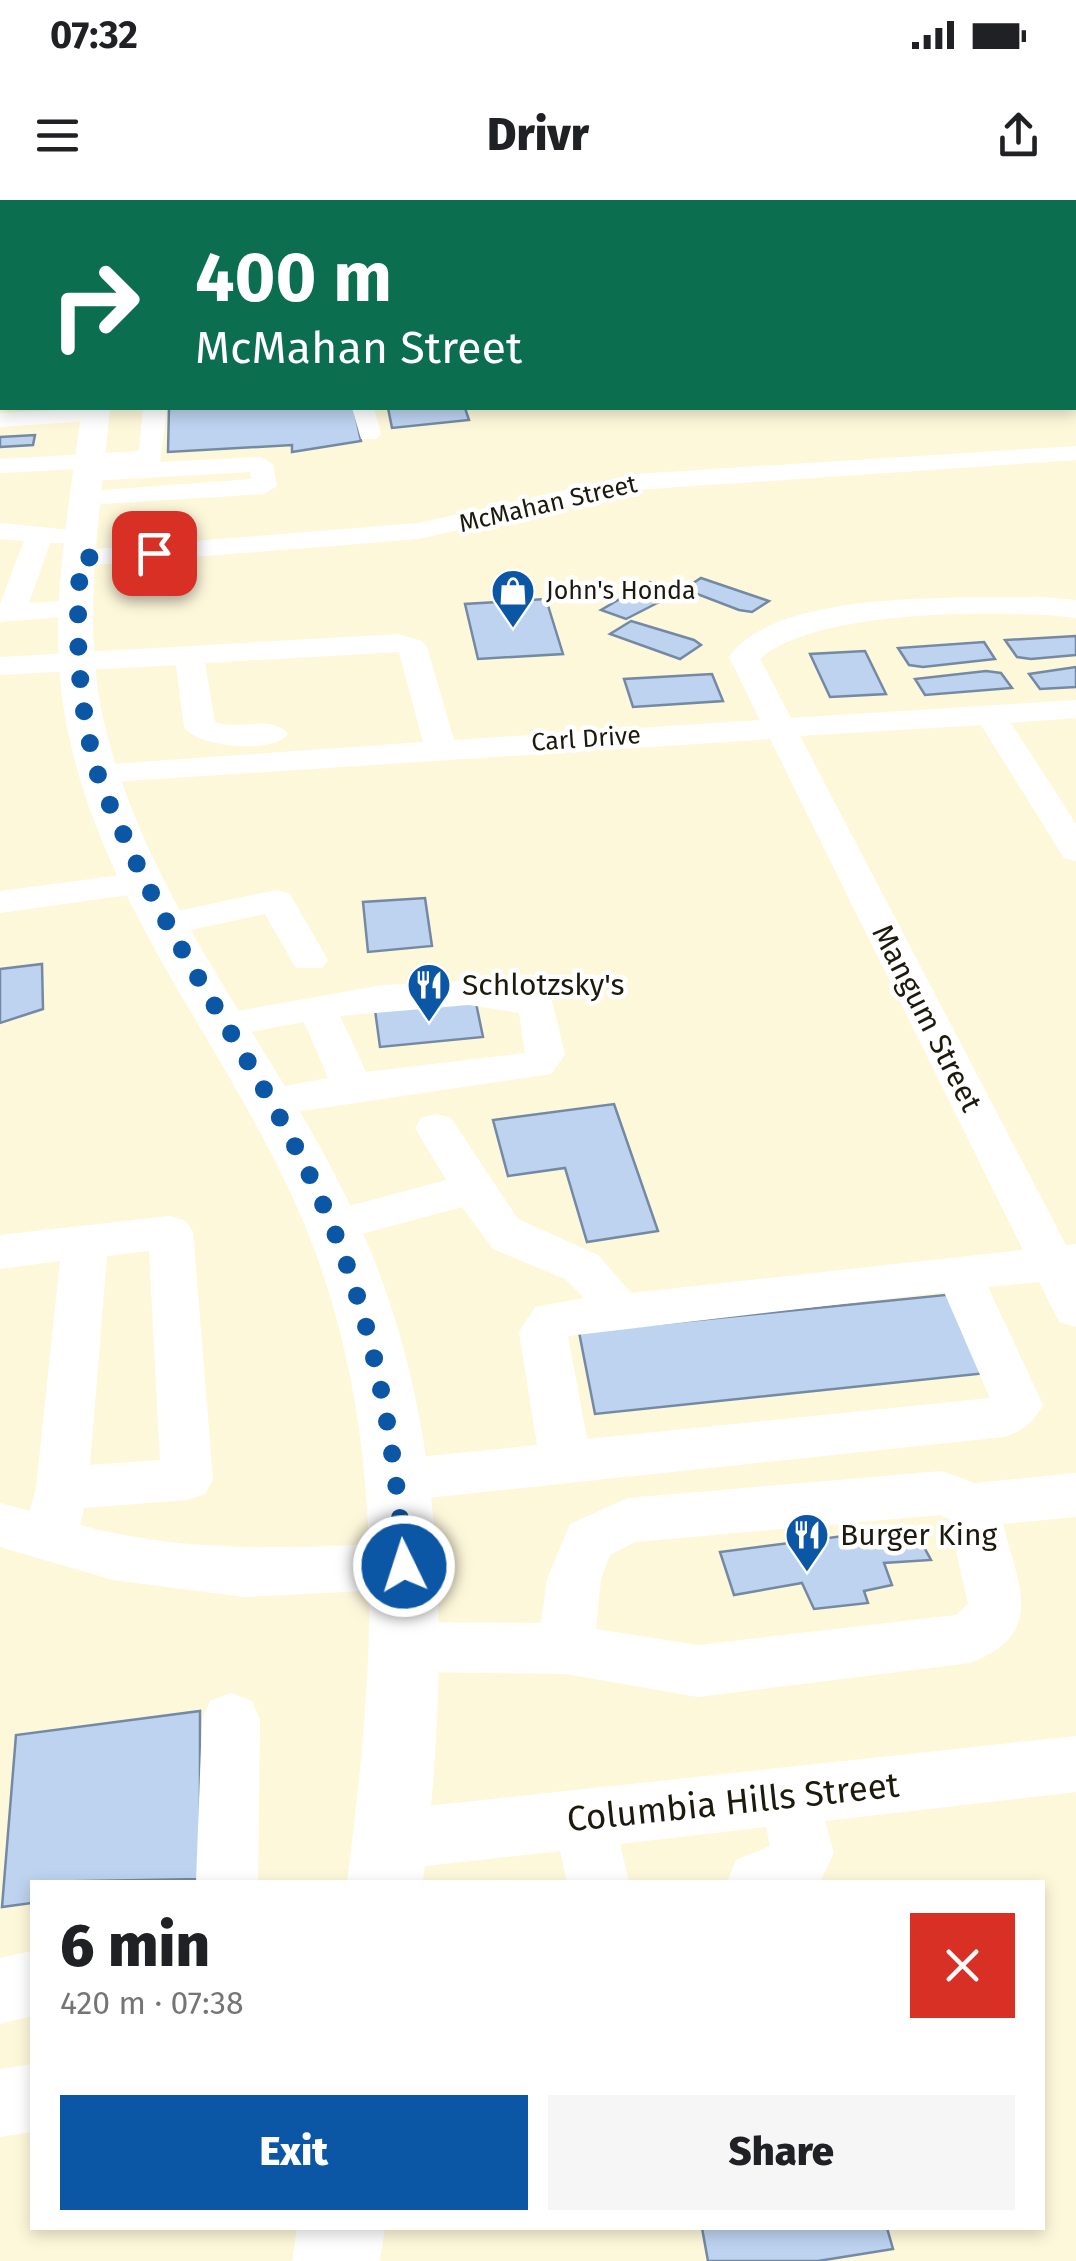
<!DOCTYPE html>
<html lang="en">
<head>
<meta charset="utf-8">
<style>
  body { margin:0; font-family:"Fira Sans",sans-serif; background:#f6f6f6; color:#202124; height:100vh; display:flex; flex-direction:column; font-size:38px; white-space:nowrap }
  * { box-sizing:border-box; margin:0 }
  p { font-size:32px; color:#757577 }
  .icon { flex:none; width:55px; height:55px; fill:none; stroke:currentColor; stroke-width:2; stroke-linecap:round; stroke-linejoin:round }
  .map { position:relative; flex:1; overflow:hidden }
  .side { position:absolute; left:30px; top:1680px; width:1015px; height:350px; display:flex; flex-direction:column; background:#fff; border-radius:0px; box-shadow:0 5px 15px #0003 }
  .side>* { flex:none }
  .banner { position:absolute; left:0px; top:0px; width:1078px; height:210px; box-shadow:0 5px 15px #0003; background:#0b6e4f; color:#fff; overflow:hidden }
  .pin { position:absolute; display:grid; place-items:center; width:85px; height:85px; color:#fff; margin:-42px; border-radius:20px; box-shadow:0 5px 15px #0006 }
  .me { position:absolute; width:110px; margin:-55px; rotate:356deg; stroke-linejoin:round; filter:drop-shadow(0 0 8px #0008) }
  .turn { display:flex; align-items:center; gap:35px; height:210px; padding:0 30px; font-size:45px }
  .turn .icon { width:130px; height:130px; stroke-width:2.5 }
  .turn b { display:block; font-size:70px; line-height:85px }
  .round { display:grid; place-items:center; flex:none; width:105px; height:105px; border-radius:0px; background:#f6f6f6 }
  .summary { display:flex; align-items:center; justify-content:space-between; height:170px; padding:0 30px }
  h1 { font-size:60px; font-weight:800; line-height:75px }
  .button { display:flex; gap:20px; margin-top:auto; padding:20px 30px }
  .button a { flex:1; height:115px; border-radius:0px; background:#0b57a6; color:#fff; font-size:40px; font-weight:800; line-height:115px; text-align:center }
  .button a+a { background:#f6f6f6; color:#202124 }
  .status { display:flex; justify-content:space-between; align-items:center; height:70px; padding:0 50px; background:#fff; direction:ltr }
  .status svg { height:28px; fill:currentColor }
  header { display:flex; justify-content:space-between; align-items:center; height:130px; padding:0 30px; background:#fff; font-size:45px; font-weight:800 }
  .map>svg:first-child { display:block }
  .building { fill:#bdd3f0; stroke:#7489a3; stroke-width:2.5 }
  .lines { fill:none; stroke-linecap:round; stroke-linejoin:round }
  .minor { fill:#fff; fill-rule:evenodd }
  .major { fill:#fff; fill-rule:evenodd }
  .route { stroke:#0b57a6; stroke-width:18; stroke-dasharray:0 32.4 }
  .labels { text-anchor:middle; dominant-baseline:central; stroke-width:9; stroke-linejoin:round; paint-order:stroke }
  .far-street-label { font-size:25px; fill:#1c190d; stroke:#fff }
  .far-poi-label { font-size:25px; fill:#1c190d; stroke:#fff; text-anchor:start }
  .poi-label { font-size:30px; fill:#1c190d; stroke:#fff; text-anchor:start }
  .street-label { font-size:30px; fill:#1c190d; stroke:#fff }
  .near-street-label { font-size:35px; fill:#1c190d; stroke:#fff }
</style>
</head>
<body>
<div class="status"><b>07:32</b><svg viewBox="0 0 49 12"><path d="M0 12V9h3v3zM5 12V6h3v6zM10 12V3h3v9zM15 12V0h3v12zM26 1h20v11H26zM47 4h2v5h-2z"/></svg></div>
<header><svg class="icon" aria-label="menu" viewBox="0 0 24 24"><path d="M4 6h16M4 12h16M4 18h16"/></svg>Drivr<svg class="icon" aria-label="share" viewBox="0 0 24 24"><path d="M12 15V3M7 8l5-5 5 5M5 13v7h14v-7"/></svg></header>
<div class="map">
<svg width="1076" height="2061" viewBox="0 0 1076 2061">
  <rect width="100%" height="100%" fill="#fef8db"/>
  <!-- building -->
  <g class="building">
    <path d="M169 208H354L361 241 292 252V245L168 252Z"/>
    <path d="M388 208H465L469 220 392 228Z"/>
    <path d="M35 235 33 245 0 247V237Z"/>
    <path d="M701 378 769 401 752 412 739 410 684 389Z"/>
    <path d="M649 382 673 390 666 394 671 396 626 419 601 410Z"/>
    <path d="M546 399 563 454 478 459 465 404Z"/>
    <path d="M631 421 694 440 701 445 680 459 610 434Z"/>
    <path d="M1076 436V455L1031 459 1017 457 1005 440Z"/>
    <path d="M984 442 995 459 923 467 909 465 898 448Z"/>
    <path d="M865 451 886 494 830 497 810 454Z"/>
    <path d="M1076 467V487L1040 489 1029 474Z"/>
    <path d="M986 471 1001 473 1012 488 925 495 915 479Z"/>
    <path d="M712 474 723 501 633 507 624 479Z"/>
    <path d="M425 698 432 746 368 752 363 702Z"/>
    <path d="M42 764 43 809 0 823V769Z"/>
    <path d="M476 803 483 837 380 847 375 810Z"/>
    <path d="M614 904 658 1031 587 1042 565 968 508 976 493 920Z"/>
    <path d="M955 1094 987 1173 595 1214 579 1132Z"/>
    <path d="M913 1327 931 1360 884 1363 892 1385 864 1391 868 1403 814 1409 802 1383 734 1395 720 1352Z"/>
    <path d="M200 1511V1679L32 1682V1703L2 1707 16 1535Z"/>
    <path d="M702 2028H887L893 2049 818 2061H708Z"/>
  </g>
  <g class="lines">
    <!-- minor -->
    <g class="minor">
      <path d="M496 0H514L515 2H498Z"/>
      <path d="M542 0H560L562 2H544Z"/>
      <path d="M659 0H677L679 2H661Z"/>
      <rect x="1075" y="21" width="1" height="10"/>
      <rect x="1075" y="61" width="1" height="12"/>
      <rect x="0" y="76" width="2" height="12"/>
      <rect x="1075" y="125" width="1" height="13"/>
      <path d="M0 161 2 162V175H0Z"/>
      <path d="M95 208 103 210V220L0 227V213Z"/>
      <path d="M143 208H167L160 262 261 257 273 264 277 286 264 294 87 305 74 297 78 292 251 279 250 272 89 281 80 279V269L0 273V259L139 251Z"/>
      <path d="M352 208H374L381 234 377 239H361Z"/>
      <path d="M1076 246V260L636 290 419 339 81 366 67 358 81 350 419 323 636 274Z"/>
      <path d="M0 323 92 332 96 338 92 344 50 343 29 403 76 400 90 409 86 415 0 422V404L24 341 0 339Z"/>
      <path d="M1042 397 1076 400V418C1004 409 813 409 760 459L791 518 1076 500V518L1011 523 1076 624V661L1064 658 981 525 800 536 1066 1045 1076 1044V1127L1059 1122 1039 1082 988 1087 1043 1205C1033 1223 1023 1231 1004 1237L398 1301 380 1295 372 1280 380 1265 398 1259 537 1245 519 1132 535 1107 584 1098 565 1079 493 1049 462 1007 332 1042 316 1037 310 1026 316 1015 446 980 415 928 421 918 436 914 451 918 518 1019 598 1055 631 1093 1023 1050 770 539 97 583 85 580 81 573 85 566 423 542 399 452 205 463 215 522C236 531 273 514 288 534 274 554 198 548 184 527L176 465 0 475V457L398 434 422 441 427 447 454 540 760 520 729 457C777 388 965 399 1042 397ZM944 1092 990 1198 587 1239 568 1136Z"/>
      <path d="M144 672 157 675 162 683 157 691 0 713V691Z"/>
      <path d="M276 690 289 693 294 701 328 760 322 768H296L265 714 167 735 154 732 149 724 154 716Z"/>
      <path d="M469 781 507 785 551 797 565 855 551 874 268 916 253 912 247 902 253 892 328 878 304 822 223 837 209 834 203 825 209 816 383 785ZM469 805 519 813 525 853 366 872 340 816Z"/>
      <path d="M170 1016 186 1021 193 1032 213 1279 205 1294 187 1300 84 1308 80 1325C187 1354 294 1348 404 1343L423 1350 431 1366 423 1382 404 1389 244 1397 113 1380 0 1347V1303L30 1311 36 1288 60 1061 0 1069V1035ZM149 1051 160 1260 90 1265 107 1056Z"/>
      <path d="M942 1271 974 1283 1076 1273V1317L1003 1324C1018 1385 1047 1434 970 1463L698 1497 566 1474 407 1472 387 1465 379 1447 387 1429 407 1422 541 1423 547 1379 570 1324 628 1298ZM940 1315 949 1319 968 1404 956 1415 698 1445 596 1429 601 1379 610 1355 635 1342Z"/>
      <path d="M231 1493 252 1501 260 1520 258 1682H196L202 1520 210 1501Z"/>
      <path d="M1076 1536V1592L825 1621 834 1653 820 1682H727L736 1660 770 1646 766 1627 620 1644 629 1682H567L560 1651 390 1670 368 1661 359 1640 368 1619 390 1610Z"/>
      <path d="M32 1751V1816L0 1824V1758Z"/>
      <path d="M32 1864V1932L0 1937V1869Z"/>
    </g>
    <!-- major -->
    <g class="major">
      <path d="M108 0H130V2H109Z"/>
      <path d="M82 208H110C101 309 81 417 103 518 149 717 296 867 371 1052 452 1250 448 1474 423 1682H347C374 1473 390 1257 316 1054 248 867 100 716 65 516 47 415 69 309 82 208Z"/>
      <path d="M297 2028H385L380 2061H292Z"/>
    </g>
  </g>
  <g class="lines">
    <!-- route -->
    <path class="route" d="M154 353 81 358C75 429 77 499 96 568 102 590 113 611 122 631 174 753 254 859 311 978 371 1104 394 1228 404 1366"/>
  </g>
  <!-- icons -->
  <defs>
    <symbol id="shop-pin" viewBox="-11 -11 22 30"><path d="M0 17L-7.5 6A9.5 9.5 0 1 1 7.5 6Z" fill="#0b57a6" stroke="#fff"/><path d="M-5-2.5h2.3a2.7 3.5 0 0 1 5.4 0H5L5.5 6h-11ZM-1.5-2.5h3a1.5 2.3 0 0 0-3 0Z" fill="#fff"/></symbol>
    <symbol id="restaurant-pin" viewBox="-11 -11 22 30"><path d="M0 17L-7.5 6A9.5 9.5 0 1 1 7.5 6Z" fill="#0b57a6" stroke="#fff"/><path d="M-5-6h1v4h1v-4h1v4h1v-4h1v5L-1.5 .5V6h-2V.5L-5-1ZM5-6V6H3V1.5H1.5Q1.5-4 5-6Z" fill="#fff"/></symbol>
  </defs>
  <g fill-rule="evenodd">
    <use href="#shop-pin" x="488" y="366" width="50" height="68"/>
    <use href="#restaurant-pin" x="404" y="760" width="50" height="68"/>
    <use href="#restaurant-pin" x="782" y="1310" width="50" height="68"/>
  </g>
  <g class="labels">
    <!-- far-street labels -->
    <g class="far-street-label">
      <text transform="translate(548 304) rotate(-13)">McMahan Street</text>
      <text transform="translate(586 539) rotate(-4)">Carl Drive</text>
    </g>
    <!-- far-poi labels -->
    <g class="far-poi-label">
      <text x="546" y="391">John's Honda</text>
    </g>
    <!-- poi labels -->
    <g class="poi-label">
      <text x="462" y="785">Schlotzsky's</text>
      <text x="840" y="1335">Burger King</text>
    </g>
    <!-- street labels -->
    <g class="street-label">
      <text transform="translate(927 818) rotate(63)">Mangum Street</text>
    </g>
    <!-- near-street labels -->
    <g class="near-street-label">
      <text transform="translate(733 1602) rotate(-6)">Columbia Hills Street</text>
    </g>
  </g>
</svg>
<div class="pin" style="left:154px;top:353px;background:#d93025"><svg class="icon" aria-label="arrive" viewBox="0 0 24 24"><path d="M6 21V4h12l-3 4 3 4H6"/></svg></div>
<svg class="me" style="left:404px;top:1366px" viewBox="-20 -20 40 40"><circle r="17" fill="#0b57a6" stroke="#fff" stroke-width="3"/><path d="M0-11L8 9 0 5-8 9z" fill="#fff"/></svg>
<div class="banner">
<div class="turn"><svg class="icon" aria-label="right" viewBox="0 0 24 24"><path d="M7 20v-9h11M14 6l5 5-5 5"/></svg><div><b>400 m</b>McMahan Street</div></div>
</div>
<section class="side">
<div class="summary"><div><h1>6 min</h1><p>420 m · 07:38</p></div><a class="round" style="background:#d93025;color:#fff"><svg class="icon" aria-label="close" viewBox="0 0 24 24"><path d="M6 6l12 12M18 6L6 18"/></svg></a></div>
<div class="button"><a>Exit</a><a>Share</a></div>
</section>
</div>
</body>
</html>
